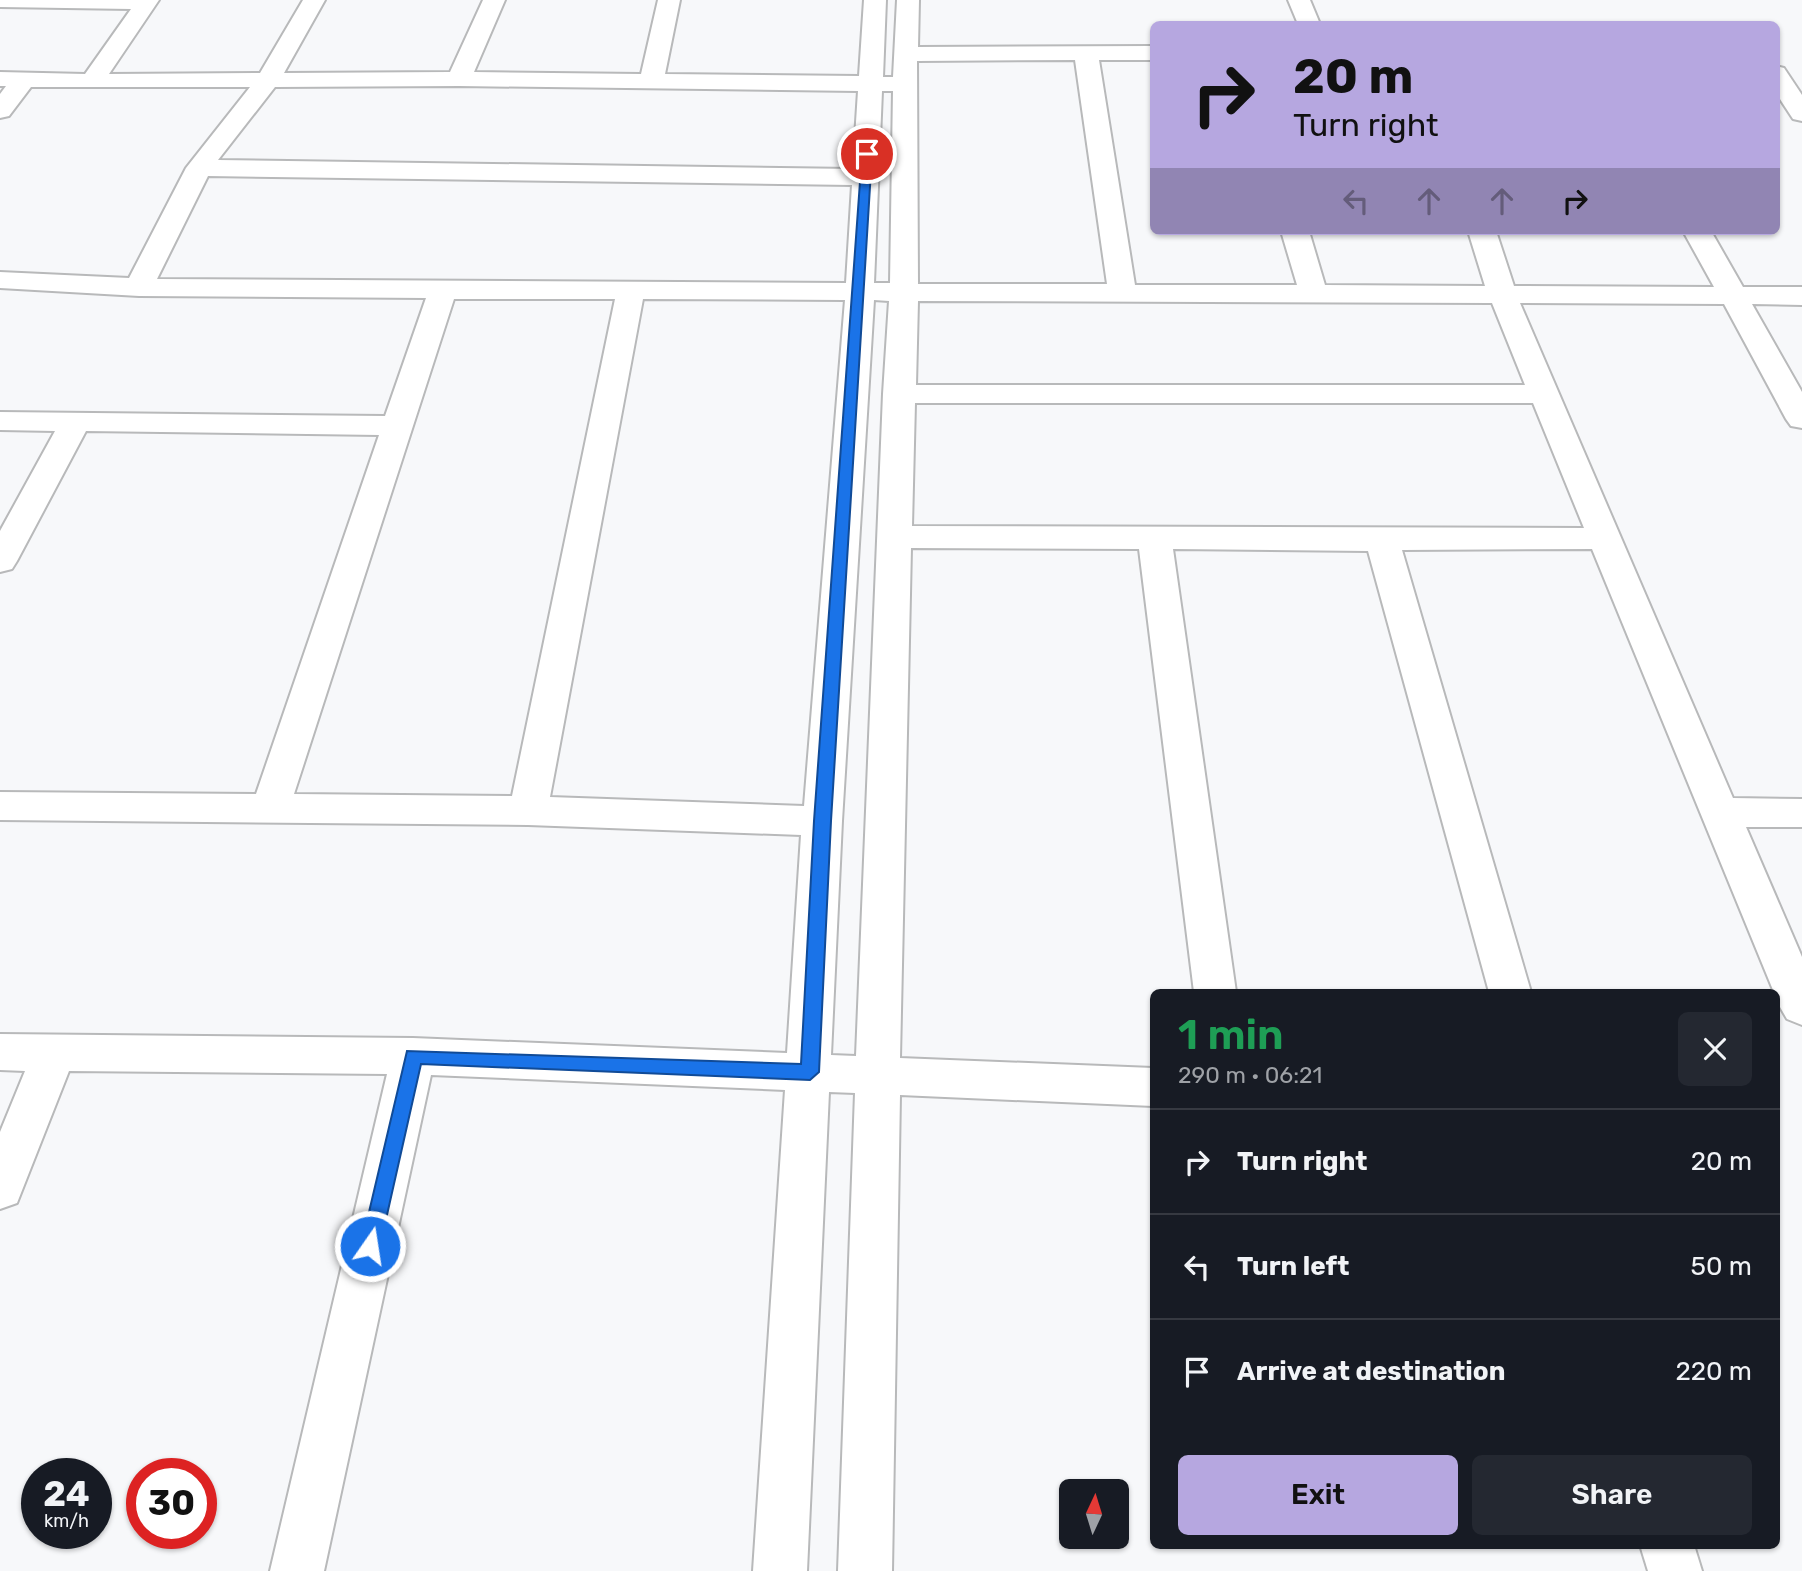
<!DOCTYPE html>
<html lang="en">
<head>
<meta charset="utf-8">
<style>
  body { margin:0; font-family:Rubik,sans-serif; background:#242831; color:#f1f3f6; height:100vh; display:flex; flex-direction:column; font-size:26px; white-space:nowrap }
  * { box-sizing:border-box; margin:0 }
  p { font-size:23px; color:#9ea1a6 }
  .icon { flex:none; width:38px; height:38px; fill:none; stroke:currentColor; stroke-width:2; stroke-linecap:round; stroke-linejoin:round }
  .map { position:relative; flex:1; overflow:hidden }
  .side { position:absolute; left:1150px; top:989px; width:630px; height:560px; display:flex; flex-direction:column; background:#171b24; border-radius:10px; box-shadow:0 2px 5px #0004 }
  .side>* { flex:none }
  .top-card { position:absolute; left:1150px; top:21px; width:630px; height:214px; border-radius:10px; box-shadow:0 2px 5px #0004; background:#b6a7e0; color:#111; overflow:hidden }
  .needle { width:46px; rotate:4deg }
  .tools { position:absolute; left:1059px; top:1479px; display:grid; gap:14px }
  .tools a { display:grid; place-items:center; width:70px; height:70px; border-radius:10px; background:#171b24; box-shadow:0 2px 5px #0004; font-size:35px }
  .speed { position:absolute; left:21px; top:1458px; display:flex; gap:14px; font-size:35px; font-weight:700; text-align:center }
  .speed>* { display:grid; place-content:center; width:91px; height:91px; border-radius:50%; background:#171b24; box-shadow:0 2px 5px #0004; line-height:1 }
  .speed small { font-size:18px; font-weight:400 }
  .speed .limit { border:10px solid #d22; background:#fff; color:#111 }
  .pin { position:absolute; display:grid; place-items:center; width:60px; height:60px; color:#fff; margin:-30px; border:4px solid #fff; border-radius:50%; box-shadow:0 2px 7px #0007 }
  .me { position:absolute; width:77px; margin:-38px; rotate:13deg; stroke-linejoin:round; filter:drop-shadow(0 0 5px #0008) }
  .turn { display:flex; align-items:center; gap:24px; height:147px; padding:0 28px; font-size:32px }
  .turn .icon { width:91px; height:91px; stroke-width:2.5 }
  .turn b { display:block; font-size:49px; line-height:60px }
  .lanes { display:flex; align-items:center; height:66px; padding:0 28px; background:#0003; justify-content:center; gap:35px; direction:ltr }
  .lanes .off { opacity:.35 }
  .round { display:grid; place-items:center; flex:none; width:74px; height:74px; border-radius:10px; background:#242831 }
  .summary { display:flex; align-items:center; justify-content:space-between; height:119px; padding:0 28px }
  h1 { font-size:42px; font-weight:600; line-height:52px; color:#1e9e55 }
  .button { display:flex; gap:14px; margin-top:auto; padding:14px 28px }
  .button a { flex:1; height:80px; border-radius:10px; background:#b6a7e0; color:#111; font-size:28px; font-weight:600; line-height:80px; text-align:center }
  .button a+a { background:#242831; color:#f1f3f6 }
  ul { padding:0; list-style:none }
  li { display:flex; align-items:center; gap:21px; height:105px; padding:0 28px; border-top:2px solid #363941 }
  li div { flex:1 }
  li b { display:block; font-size:26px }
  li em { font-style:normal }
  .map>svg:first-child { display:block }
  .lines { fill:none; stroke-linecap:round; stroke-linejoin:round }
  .minor-casing { stroke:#b8b9ba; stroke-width:4 }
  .minor { fill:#fff; fill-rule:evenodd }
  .route { fill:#1a73e8; stroke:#114b97; stroke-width:2 }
</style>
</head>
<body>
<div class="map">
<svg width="1802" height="1571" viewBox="0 0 1802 1571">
  <rect width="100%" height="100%" fill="#f7f8fa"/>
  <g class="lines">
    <defs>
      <g id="minor">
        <path d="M0 0H159L109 74 260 73 303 0H325L284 73 450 72 483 0H505L474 72 641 74 658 0H680L665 74 859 76 864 0H886L883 77H893L897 0H919L918 47 1153 46V60H1099L1135 285H1297L1281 231H1309L1325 285 1485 286 1468 231H1496L1514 286 1714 287 1683 231H1711L1743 287H1802V305L1752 304 1802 392V428L1791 426 1786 419 1724 304 1520 303 1733 798 1802 799V827H1746L1802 957V1025L1787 1019 1780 1007 1592 549 1402 550 1531 992H1489L1368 551 1173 549 1236 992H1194L1139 549 911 548 900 1058 1153 1068V1106L900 1095 892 1571H838L855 1093 829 1092 807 1571H753L785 1090 431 1075 324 1571H270L387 1074 69 1071 17 1203 0 1209V1132L25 1071 0 1070V1034L413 1038 787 1053 801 835 528 825 0 820V792L256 794 379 435 86 431 17 561 12 569 0 572V531L55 431 0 430V412L385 416 426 298 139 296 0 288V272L129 278 186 168 250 87H31L9 116 0 118V94L6 86H0V72L85 74 131 9 0 7ZM1075 60 1107 284H918L917 61ZM459 86 858 91 853 169 218 160 275 87ZM882 91H893L890 283H874ZM208 176 852 185 846 283 157 279ZM454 299H615L512 796 294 794ZM643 299 845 300 804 806 550 797ZM874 300 889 301 883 394 856 1056 831 1055 842 821ZM918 301 1492 303 1525 385H916ZM915 403H1533L1584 528 912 526Z"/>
        <path d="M1288 0H1310L1320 24H1298Z"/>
        <path d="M1776 66 1784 68 1802 95V121L1793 119 1776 93Z"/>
        <path d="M1640 1545H1694L1702 1571H1648Z"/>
      </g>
    </defs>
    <!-- minor casing -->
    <use href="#minor" class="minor-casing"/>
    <!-- minor -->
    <use href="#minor" class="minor"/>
  </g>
  <!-- route -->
  <path class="route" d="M867 151 872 154 831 821 819 1072 810 1080 421 1064 380 1246 377 1252 370 1255 363 1252 361 1246 407 1051 801 1064 814 821 862 154Z"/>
</svg>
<div class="tools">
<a><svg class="needle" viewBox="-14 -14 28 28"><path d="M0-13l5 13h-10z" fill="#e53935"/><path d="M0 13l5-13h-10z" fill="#9ea1a6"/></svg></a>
</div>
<div class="speed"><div>24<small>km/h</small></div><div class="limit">30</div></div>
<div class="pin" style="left:867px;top:154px;background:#d93025"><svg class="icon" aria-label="arrive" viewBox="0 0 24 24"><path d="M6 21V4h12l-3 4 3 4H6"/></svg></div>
<svg class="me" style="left:370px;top:1246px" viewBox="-20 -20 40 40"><circle r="17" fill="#1a73e8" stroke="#fff" stroke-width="3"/><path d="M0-11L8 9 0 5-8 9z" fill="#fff"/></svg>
<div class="top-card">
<div class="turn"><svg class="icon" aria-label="right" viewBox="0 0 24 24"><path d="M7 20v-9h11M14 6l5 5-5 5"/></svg><div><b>20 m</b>Turn right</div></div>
<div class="lanes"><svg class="icon off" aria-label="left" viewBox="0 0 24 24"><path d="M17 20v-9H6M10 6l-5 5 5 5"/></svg><svg class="icon off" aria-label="ahead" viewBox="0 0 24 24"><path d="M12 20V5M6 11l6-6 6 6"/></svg><svg class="icon off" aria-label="ahead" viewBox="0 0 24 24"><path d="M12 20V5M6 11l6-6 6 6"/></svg><svg class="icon" aria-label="right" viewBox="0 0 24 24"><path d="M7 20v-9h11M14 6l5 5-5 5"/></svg></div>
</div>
<section class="side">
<div class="summary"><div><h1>1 min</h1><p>290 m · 06:21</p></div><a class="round"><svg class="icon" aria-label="close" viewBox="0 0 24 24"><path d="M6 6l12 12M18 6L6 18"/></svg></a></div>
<ul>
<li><svg class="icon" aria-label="right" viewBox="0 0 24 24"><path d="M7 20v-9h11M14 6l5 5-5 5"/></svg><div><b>Turn right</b></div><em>20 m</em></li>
<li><svg class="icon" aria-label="left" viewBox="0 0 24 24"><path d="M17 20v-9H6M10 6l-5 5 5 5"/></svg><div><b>Turn left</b></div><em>50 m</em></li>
<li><svg class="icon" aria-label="arrive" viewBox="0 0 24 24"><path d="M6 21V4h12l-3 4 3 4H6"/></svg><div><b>Arrive at destination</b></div><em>220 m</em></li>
</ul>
<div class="button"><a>Exit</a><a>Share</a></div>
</section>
</div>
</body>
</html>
